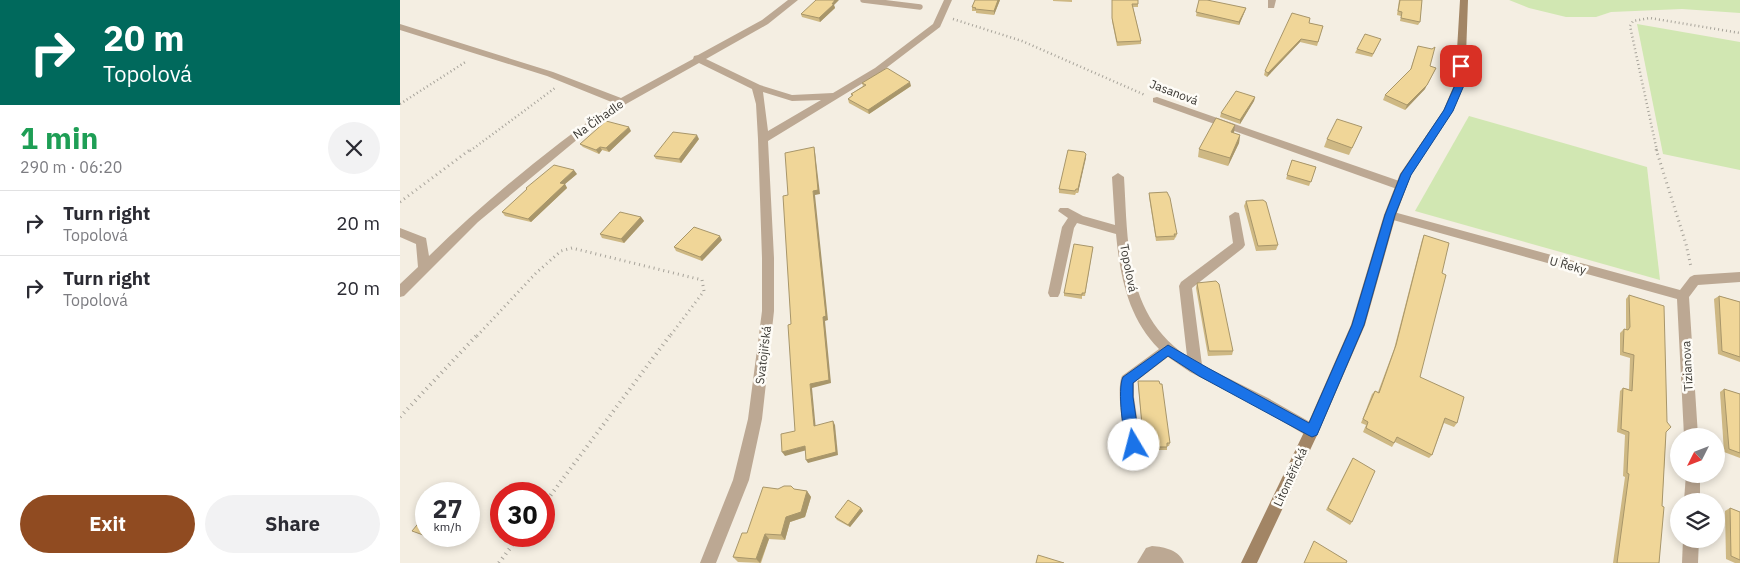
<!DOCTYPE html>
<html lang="en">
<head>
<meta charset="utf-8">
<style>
  body { margin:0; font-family:"IBM Plex Sans",sans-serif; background:#f2f2f3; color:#2b2b33; height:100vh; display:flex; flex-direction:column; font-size:19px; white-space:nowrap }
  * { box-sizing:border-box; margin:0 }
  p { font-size:16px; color:#7c7c81 }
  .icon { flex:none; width:28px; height:28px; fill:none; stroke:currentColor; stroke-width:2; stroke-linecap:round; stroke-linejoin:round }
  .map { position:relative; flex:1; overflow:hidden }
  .panel { display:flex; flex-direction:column; background:#fff; width:400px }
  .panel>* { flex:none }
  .hud { background:#00695c; color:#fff; overflow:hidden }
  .needle { width:32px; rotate:228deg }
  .tools { position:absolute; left:1270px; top:428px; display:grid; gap:10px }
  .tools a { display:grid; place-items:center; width:55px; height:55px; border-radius:50%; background:#fff; box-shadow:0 2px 8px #0003; font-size:25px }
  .speed { position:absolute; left:15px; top:482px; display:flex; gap:10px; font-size:25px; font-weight:700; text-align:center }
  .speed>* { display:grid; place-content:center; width:65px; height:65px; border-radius:50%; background:#fff; box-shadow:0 2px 8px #0003; line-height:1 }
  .speed small { font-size:12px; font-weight:400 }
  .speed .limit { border:8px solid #d22; background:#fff; color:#111 }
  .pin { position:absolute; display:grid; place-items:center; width:42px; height:42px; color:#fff; margin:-21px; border-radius:10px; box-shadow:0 2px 8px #0006 }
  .me { position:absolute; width:55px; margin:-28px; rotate:352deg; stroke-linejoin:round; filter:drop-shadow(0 0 4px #0008) }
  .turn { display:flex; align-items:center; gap:18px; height:105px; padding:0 20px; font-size:22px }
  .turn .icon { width:65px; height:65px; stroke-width:2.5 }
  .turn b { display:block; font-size:35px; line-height:42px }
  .round { display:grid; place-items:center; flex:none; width:52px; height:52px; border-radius:26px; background:#f2f2f3 }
  .summary { display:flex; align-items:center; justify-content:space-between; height:85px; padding:0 20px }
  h1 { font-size:30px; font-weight:700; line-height:38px; color:#1e9e55 }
  .action { display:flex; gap:10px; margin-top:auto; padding:10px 20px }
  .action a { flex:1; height:58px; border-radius:30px; background:#904b21; color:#fff; font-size:20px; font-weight:700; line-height:58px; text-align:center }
  .action a+a { background:#f2f2f3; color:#2b2b33 }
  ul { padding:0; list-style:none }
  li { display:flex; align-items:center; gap:15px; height:65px; padding:0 20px; border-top:1px solid #e1e1e2 }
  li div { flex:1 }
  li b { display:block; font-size:19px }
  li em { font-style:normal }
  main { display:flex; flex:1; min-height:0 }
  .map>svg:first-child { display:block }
  .green { fill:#d1e7b2 }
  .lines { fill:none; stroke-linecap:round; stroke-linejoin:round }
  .path-far2 { stroke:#a7a39a; stroke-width:2.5; stroke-dasharray:1 3; stroke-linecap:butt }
  .path-far1 { stroke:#a7a39a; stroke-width:3; stroke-dasharray:1 4; stroke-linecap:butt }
  .path { stroke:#a7a39a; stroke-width:4; stroke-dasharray:1 4.5; stroke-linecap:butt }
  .lane { stroke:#bca893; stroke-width:5.5 }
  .street { fill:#bca893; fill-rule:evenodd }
  .secondary { fill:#a28565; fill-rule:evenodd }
  .wall { fill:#ceb883 }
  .shaded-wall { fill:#a8966a }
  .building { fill:#f0d698; stroke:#a8966a }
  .route { fill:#1a73e8; stroke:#114b97 }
  .labels { text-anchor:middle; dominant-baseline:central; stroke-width:5; stroke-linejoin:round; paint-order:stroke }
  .street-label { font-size:12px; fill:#3a3833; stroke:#fefcf7 }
</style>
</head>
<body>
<main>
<section class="panel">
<div class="hud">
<div class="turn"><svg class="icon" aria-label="right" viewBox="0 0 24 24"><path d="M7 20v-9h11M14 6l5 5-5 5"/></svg><div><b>20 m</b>Topolová</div></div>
</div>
<div class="summary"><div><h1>1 min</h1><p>290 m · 06:20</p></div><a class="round"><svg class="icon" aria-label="close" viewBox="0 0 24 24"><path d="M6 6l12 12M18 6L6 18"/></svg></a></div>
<ul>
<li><svg class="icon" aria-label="right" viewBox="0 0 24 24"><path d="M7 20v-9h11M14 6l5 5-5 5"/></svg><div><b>Turn right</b><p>Topolová</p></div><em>20 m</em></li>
<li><svg class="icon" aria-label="right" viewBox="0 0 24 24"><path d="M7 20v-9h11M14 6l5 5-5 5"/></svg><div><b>Turn right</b><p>Topolová</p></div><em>20 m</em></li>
</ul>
<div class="action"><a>Exit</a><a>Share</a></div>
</section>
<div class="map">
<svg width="1340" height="563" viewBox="0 0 1340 563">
  <rect width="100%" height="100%" fill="#f4eee2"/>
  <!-- green -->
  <g class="green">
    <path d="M1109 0H1340V13L1282 9 1211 12 1196 17H1166L1129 8Z"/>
    <path d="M1237 24 1340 42V170L1263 154Z"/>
    <path d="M1069 116 1247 167 1260 280 1015 211Z"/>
  </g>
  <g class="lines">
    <!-- path-far2 -->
    <g class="path-far2">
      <path d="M553 19 622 41 745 95"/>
      <path d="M0 104 67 61"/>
      <path d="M70 151 155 88"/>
      <path d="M1257 151 1230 26 1233 21 1250 18 1340 33"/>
    </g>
    <!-- path-far1 -->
    <g class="path-far1">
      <path d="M1256 149 1286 244 1291 267"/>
      <path d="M0 202 71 149"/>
      <path d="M77 336 136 273 161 251 172 248 302 280 304 291 270 336"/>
    </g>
    <!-- path -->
    <g class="path">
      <path d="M0 417 78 334"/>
      <path d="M144 504 271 334"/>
      <path d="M99 563 119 536"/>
    </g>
    <!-- lane -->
    <path class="lane" d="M463 0 520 7"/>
    <!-- street -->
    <g class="street">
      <path d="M388 0H398L368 24 306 59 360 85 392 95 433 93 475 68 533 24 544 0H552L540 27 481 72 368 141 374 258V311L362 419 349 480 316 563H300L333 480 348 419 362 311V258L358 139 356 104 352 89 299 63 226 104 185 133 78 222 4 296 0 297V284L18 267 16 244 0 237V228L26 238 29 256C86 200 149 149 214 103L147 76 0 30V24L153 72 221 98 293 59 294 56 298 55 362 20ZM363 92 392 101 421 100 368 131Z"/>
      <path d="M868 0H876L874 8H868Z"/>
      <path d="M757 97 1005 183 1007 186 1005 189H997L753 102V98Z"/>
      <path d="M718 173 724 177C728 243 725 315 787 356L779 286 781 282 833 243 829 216 835 212 839 213 845 245 843 248 792 288 802 365 868 398 917 426 919 431 917 436 912 438 907 436 858 407 790 372 768 357 734 383V397L741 445 739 450 734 452 729 450C723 437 716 389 722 376L759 349C728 318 720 276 716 234L677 223 674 228 660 293 658 297H650L648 293 662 227 668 218 658 211 660 208H668L683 216 715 225 712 177Z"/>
      <path d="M990 211 1280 290 1290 277 1294 275 1340 272V282L1298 285 1289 297 1298 436H1284L1277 299 986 218 984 215Z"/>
      <path d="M1286 474H1300V501H1284Z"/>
      <path d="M1283 539H1299L1298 563H1282Z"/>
      <path d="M752 546C765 547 779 550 784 563H737L746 548Z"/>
    </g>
    <!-- secondary -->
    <path class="secondary" d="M1060 0H1068L1065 83 1053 111 1011 175 996 215 965 325 919 431 857 563H841L906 428 951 325 984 215 1000 174 1043 111 1055 83Z"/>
  </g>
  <!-- wall -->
  <g class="wall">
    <path d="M600 0 594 15 576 13V11H572V7Z"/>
    <path d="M653 0H672V2L653 1Z"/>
    <path d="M712 0H738V7H733L741 41V44L717 46 712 21Z"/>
    <path d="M799 0 846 8 845 11 839 25 796 16Z"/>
    <path d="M999 0H1022L1020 22 1018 25 1000 21 1001 16 997 15Z"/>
    <path d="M434 5 435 8 420 22 402 17 401 14Z"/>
    <path d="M909 23 923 26 917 46 900 42 867 77 864 75 865 71Z"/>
    <path d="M979 43 972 57 955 53 957 49Z"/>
    <path d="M1018 46 1030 66 1025 89 1005 110 983 100 985 95 1010 71Z"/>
    <path d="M462 83 511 86 469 114 449 103 448 99 452 96 451 94 463 86Z"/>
    <path d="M855 97 854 101 840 124 820 117 821 113Z"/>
    <path d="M962 127 949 155 924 147 927 139Z"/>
    <path d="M231 131 209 152 202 150 199 154 183 147 180 144Z"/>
    <path d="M833 133 840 135 839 143 828 166 798 157 799 149Z"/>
    <path d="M299 139 281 163 256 159 254 156Z"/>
    <path d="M686 154 678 193H676L675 195 659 193V189Z"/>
    <path d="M892 160 916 167 909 186 886 179Z"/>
    <path d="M177 174 165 184 167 188 131 222 105 216 102 212 127 189 126 188Z"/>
    <path d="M749 193 777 234 776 237 775 238 774 240 756 241 749 197Z"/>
    <path d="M846 201 878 245 876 250 856 251 844 206Z"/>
    <path d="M241 217 244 221 224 243 202 238 200 234Z"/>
    <path d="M1024 235 1020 377 1057 423 1054 427 1044 423 1032 455 1029 458 995 442 992 447 963 432 966 425 961 423 972 394 975 391 978 392 994 349 1022 240Z"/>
    <path d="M322 240 302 261 276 251 274 247Z"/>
    <path d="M693 247 685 296H682V299L664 296V293Z"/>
    <path d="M797 283 833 351 832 355 808 356 796 288Z"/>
    <path d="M1229 295 1266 432 1259 563H1213L1225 477 1223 476 1225 435 1217 432 1220 391 1223 388 1229 389 1230 358 1220 355V333L1224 329 1226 330V299Z"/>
    <path d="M1319 296 1340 302V362L1318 354 1314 299Z"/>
    <path d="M738 381 770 443 769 446H767V450H744L738 384Z"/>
    <path d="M1324 389 1340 394V458L1324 452 1320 392Z"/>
    <path d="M953 458 952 522 950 525 926 510Z"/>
    <path d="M378 489H394L407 491 411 497 405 517 390 522 385 540 369 539 361 563 338 562 333 557 347 533Z"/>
    <path d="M461 508 463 511 450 527 437 520 435 517Z"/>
    <path d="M1330 508 1340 512V563H1335L1326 559 1325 511Z"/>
  </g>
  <!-- shaded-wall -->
  <g class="shaded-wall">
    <path d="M435 0H439L434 5 435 8 420 22 419 18Z"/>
    <path d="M598 0H600L594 15V11Z"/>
    <path d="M846 8 845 11 839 25V22Z"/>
    <path d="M901 39 900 42 867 77 868 73Z"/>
    <path d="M1036 68 1025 89 1005 110 1007 105Z"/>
    <path d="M510 82 511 86 469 114 468 110Z"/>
    <path d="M855 97 854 101 840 124V120Z"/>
    <path d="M835 125 834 133 829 140 831 132Z"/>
    <path d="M229 127 231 131 209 152 206 148Z"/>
    <path d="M297 135 299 139 281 163 279 159Z"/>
    <path d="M840 135 839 143 828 166 830 158Z"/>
    <path d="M200 147 202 150 199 154 196 150Z"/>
    <path d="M414 147 415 152 420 194 415 195 428 320 425 321 431 383 412 388 416 430 414 426 410 384 423 317 413 191Z"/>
    <path d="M686 154V158L678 193V189Z"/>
    <path d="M174 170 177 174 165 184 167 188 131 222 128 219 160 183Z"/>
    <path d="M241 217 244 221 224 243 221 239Z"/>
    <path d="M320 236 322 240 302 261 300 257Z"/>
    <path d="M433 421 435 425 438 455 408 463 406 460Z"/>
    <path d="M405 446 407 450 385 456 382 452Z"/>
    <path d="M407 491 411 497 405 517 390 522 385 540 381 535 386 517Z"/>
    <path d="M461 508 463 511 450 527 448 525Z"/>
    <path d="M365 534 369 539 360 563 356 559Z"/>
  </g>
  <!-- building -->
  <g class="building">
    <path d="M416 0H435L432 4H434L419 18 401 14Z"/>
    <path d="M575 0H598L594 11 575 9 576 8 572 7Z"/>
    <path d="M712 0H738V4H732L741 41 717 42 712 18Z"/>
    <path d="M799 0H807L846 8 839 22 796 12Z"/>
    <path d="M1000 0H1022L1020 22 1001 18 1002 12 998 11Z"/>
    <path d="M892 13 910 18 909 23 923 26 918 42 901 39 868 73 865 71Z"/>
    <path d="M965 34 981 39 973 54 957 49Z"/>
    <path d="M1018 46 1032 49 1035 47 1030 66 1036 68 1027 85 1007 105 985 95 1011 69Z"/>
    <path d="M487 68 510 82 468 110 448 99 453 95 451 94 466 85 462 83Z"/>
    <path d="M836 91 855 97 840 120 821 113Z"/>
    <path d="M816 118 835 125 831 132 840 135 830 158 799 149Z"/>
    <path d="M937 119 962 127 952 148 927 139Z"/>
    <path d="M206 121 229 127 206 148 200 147 196 150 180 144Z"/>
    <path d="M273 132 297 135 279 159 254 156Z"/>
    <path d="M414 147 418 190 413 191 426 316 423 317 429 380 410 384 414 426 433 421 436 452 406 460 405 446 382 452 381 434 395 431 388 325 391 324 383 196 388 195 385 153Z"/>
    <path d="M668 150 684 152 686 154 678 189H676L675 191 659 189Z"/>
    <path d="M892 160 916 167 911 182 887 175Z"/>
    <path d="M154 165 174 170 160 183 165 184 128 219 102 212 127 189 126 188Z"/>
    <path d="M767 192 770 198 777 234H774L775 236 756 237 749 193Z"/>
    <path d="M863 200 866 202 878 245 858 246 846 201Z"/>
    <path d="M220 212 241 217 221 239 200 234Z"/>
    <path d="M294 227 320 236 300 257 274 247Z"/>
    <path d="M1024 235 1049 243 1042 273 1046 275 1020 377 1064 397 1057 423 1045 418 1032 455 997 437 994 443 966 428 968 422 963 419 975 391 979 393 996 345Z"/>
    <path d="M674 244 693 247 685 293H682V295L664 293Z"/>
    <path d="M816 281 819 284 833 351H809L797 283Z"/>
    <path d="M1229 295 1264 306 1267 422 1271 427 1266 432 1262 506 1264 507 1259 563H1217L1229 474 1227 473 1229 432 1221 429 1223 388 1232 391 1234 355 1223 352 1224 329 1228 330 1230 327Z"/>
    <path d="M1319 296 1340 302V357L1322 351Z"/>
    <path d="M738 381H759L760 384H762L770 443H767V447H744Z"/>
    <path d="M1324 389 1340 394V453L1329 449Z"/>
    <path d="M953 458 975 471 952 522 928 508Z"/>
    <path d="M384 486H391L394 489 407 491 401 512 386 517 381 535 365 534 356 559 333 557 342 533H347L363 487 378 489Z"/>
    <path d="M448 500 461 508 448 525 435 517Z"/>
    <path d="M1330 508 1340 512V560L1331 556Z"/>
    <path d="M26 514V536L12 531Z"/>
    <path d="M914 541 947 561 946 563H904Z"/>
    <path d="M638 555 664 563H636Z"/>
  </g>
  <!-- route -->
  <path class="route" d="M1061 64 1065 66V83L1053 111 1011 175 995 215 964 325 917 435 912 437 908 435 799 376 768 356 733 383V397L740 445 738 450 734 452 729 450C723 437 717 389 723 377L768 345 808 368 909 423 952 325 985 215 1001 174 1044 110 1056 83 1057 66Z"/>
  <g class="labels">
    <!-- street labels -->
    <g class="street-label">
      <text transform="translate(774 92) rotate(21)">Jasanová</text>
      <text transform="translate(198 119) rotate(-35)">Na Čihadle</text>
      <text transform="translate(1168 265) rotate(15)">U Řeky</text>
      <text transform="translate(729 268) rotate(79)">Topolová</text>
      <text transform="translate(363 355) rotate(-83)">Svatojiřská</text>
      <text transform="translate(1287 366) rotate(-93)">Tizianova</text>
      <text transform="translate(890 477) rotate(-65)">Litoměřická</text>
    </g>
  </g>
</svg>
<div class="tools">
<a><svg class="needle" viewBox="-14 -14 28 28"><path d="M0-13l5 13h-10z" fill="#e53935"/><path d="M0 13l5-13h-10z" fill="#7c7c81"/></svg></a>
<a><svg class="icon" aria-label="layers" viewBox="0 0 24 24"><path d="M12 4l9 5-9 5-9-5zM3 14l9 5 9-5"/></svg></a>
</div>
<div class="speed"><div>27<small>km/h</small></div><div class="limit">30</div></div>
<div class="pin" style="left:1061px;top:66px;background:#d93025"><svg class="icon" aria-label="arrive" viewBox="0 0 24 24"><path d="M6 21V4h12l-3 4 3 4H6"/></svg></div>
<svg class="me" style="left:734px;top:445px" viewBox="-20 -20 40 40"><circle r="19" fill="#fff"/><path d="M0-13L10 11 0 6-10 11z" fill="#1a73e8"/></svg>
</div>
</main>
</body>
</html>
